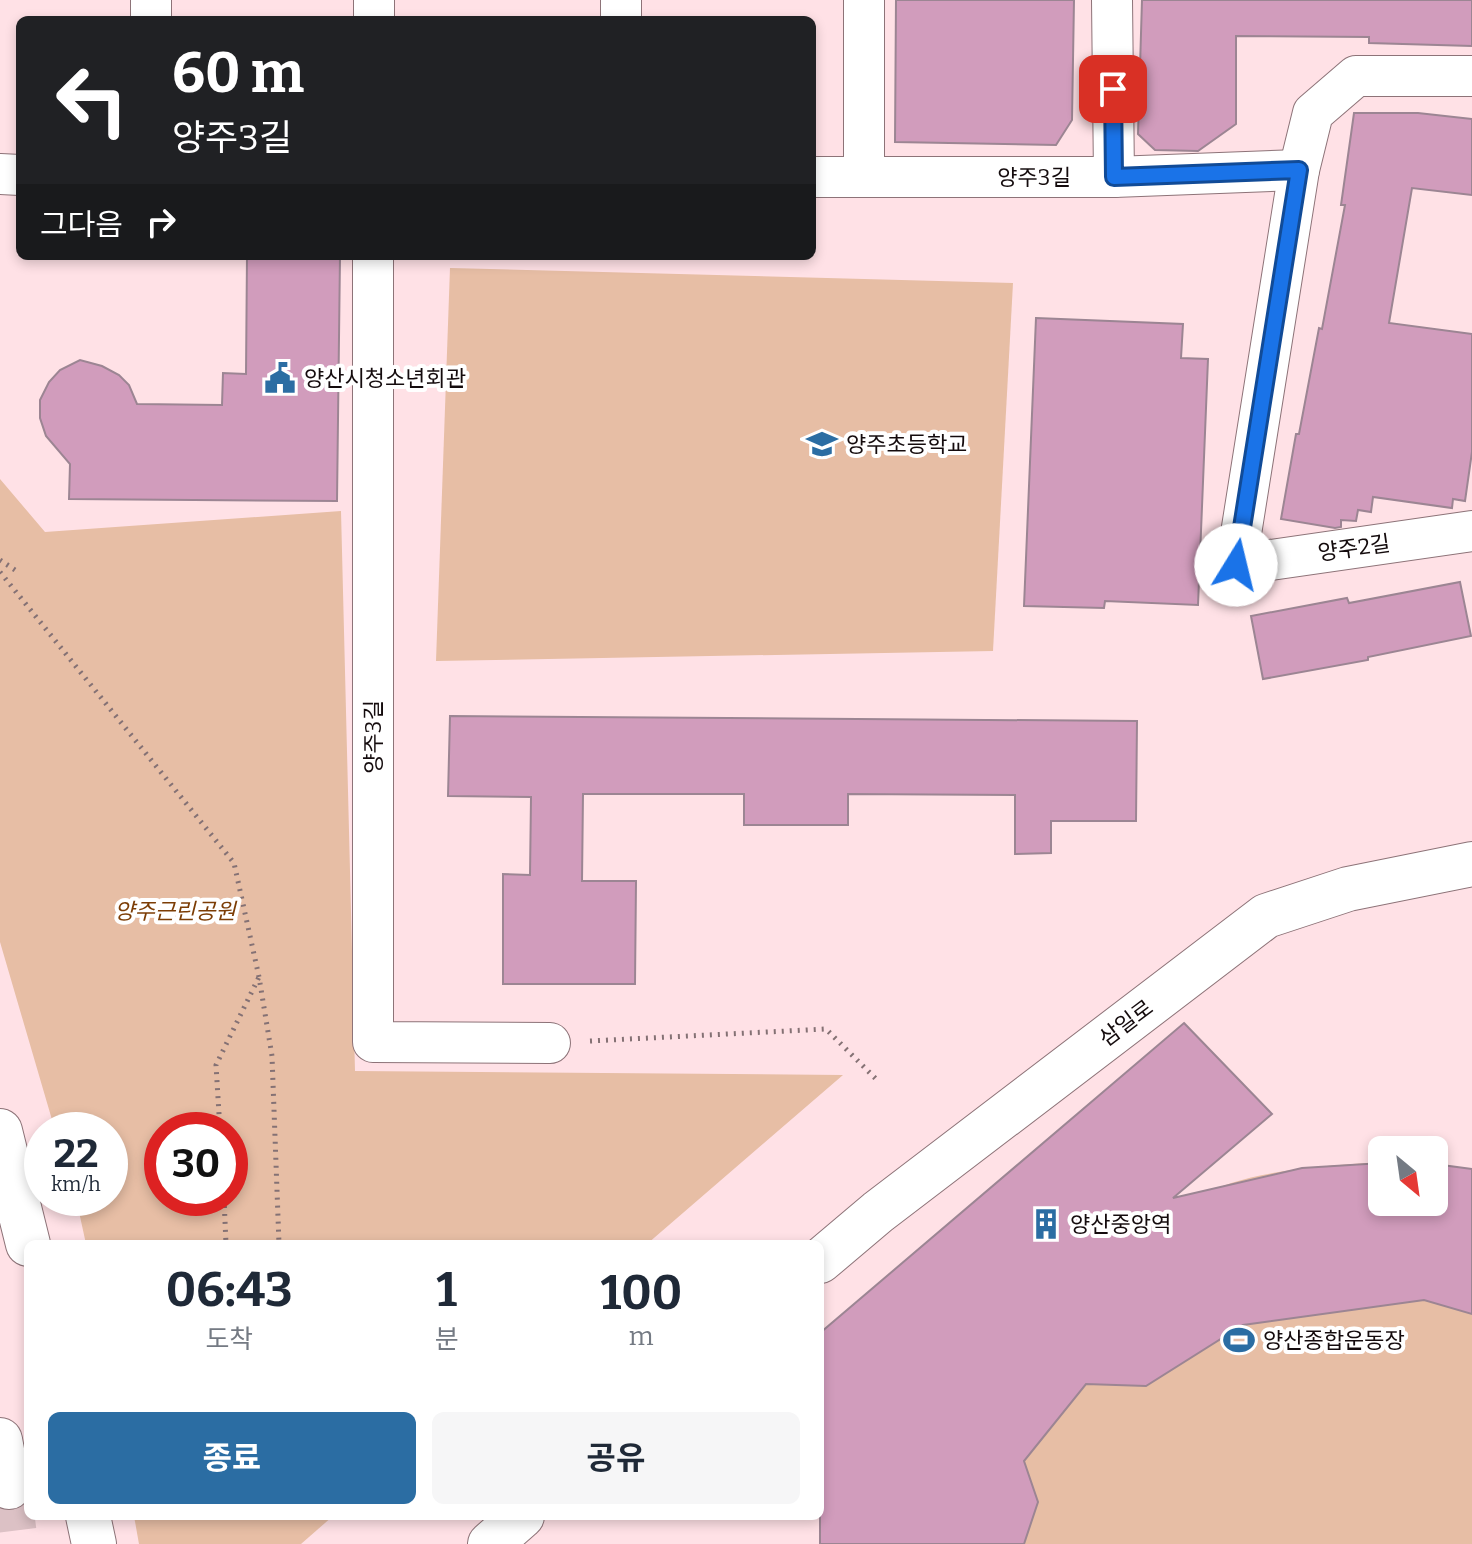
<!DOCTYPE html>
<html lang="ko">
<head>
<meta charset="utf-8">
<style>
  body { margin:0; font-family:Bitter,"Noto Sans KR",serif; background:#f6f6f7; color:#1f2937; height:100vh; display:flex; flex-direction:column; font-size:30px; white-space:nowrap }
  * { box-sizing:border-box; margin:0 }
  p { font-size:26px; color:#747a83 }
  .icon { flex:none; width:44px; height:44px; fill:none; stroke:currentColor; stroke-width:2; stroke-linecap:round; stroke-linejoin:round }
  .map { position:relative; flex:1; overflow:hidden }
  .side { position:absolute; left:24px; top:1240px; width:800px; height:280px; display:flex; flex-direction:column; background:#fff; border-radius:12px; box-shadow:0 4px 12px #0003 }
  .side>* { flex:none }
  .banner { position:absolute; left:16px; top:16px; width:800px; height:244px; border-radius:12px; box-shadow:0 4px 12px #0003; background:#202124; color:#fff; overflow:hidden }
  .needle { width:52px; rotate:151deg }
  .tools { position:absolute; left:1368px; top:1136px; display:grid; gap:16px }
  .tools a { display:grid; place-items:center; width:80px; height:80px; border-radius:12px; background:#fff; box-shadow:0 4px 12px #0003; font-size:40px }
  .speed { position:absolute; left:24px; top:1112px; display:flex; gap:16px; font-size:40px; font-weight:700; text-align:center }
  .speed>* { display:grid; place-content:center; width:104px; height:104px; border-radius:50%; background:#fff; box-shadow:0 4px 12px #0003; line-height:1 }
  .speed small { font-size:20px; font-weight:400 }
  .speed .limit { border:12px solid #d22; background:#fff; color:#111 }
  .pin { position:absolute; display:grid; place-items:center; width:68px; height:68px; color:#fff; margin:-34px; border-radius:16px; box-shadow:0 4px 12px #0006 }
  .me { position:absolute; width:88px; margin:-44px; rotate:9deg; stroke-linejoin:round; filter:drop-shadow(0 0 6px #0008) }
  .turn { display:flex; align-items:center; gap:28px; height:168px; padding:0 24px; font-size:36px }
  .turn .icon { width:104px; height:104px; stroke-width:2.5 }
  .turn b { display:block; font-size:56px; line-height:68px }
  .then { display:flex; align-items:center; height:76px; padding:0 24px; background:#0003; gap:16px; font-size:30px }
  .eta { display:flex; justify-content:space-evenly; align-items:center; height:136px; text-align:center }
  .eta b { font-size:48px; font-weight:700; line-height:56px }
  .button { display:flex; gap:16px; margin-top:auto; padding:16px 24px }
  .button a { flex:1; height:92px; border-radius:12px; background:#2b6da3; color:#fff; font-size:32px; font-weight:700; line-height:92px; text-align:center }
  .button a+a { background:#f6f6f7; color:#1f2937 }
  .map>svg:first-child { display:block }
  .green { fill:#e7bea5; fill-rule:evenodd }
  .building { fill:#d19cbc; stroke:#9c8593; stroke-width:2 }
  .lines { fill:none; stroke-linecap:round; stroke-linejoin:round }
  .primary-tunnel { stroke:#dcc1c5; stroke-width:44; stroke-dasharray:44 22; stroke-linecap:butt }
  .minor-casing { stroke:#8d7378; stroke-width:42 }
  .secondary-casing { stroke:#8d7378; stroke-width:46 }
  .primary-casing { stroke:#8d7378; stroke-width:46 }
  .path { stroke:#847174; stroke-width:5; stroke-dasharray:2 6; stroke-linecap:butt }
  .minor { stroke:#fff; stroke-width:40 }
  .secondary { stroke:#fff; stroke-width:44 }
  .primary { stroke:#fff; stroke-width:44 }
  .route-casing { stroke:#114b97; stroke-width:20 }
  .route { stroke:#1a73e8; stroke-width:14 }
  .labels { text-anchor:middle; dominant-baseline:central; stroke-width:8; stroke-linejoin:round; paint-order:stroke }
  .street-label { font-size:22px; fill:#140b0d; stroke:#fff }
  .poi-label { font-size:22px; fill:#140b0d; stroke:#fff; text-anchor:start }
  .park-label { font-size:22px; font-style:italic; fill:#7c3d05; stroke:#fff }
</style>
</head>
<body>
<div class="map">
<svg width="1472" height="1544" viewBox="0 0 1472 1544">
  <rect width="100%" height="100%" fill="#ffe1e6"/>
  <!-- green -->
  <g class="green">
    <path d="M450 268 1013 283 993 651 436 661Z"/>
    <path d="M0 479 45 532 341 511 355 1071 843 1075 647 1244H86L76 1198H110V1130H55L0 942ZM162 1130H230V1198H162Z"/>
    <path d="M1366 1163H1382V1202H1434V1164L1472 1169V1544H820L1199 1198C1237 1172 1320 1166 1366 1163Z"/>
    <path d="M134 1516H333L301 1544H139Z"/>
  </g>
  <!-- building -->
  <g class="building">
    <path d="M896 0H1074L1072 120 1056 145 895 142Z"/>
    <path d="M1142 0H1472V46L1369 43V37L1236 36V124L1198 151 1155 150 1138 134Z"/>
    <path d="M1354 113H1418L1472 119V195L1412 188 1389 323 1472 334V452L1465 501 1453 499 1452 508 1373 497 1371 512 1358 510 1356 521 1341 520V527L1335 528 1281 519 1296 434H1299L1319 328 1322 329 1345 205H1341Z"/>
    <path d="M247 256H340L337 501 69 499 70 464 46 436 40 418V400L49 382 60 370 80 360 102 366 119 375 129 385 137 404 222 405 223 373 246 374Z"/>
    <path d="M1036 318 1183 324 1181 358 1208 359 1198 605 1105 601 1104 608 1024 606Z"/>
    <path d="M1460 582 1471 636 1368 657V660L1263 679 1251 616 1347 598 1349 603Z"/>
    <path d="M450 716 1137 721 1136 821H1051V853L1015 854V795L848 794V825H744V794H583L582 881H636L635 984H503V874L530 875 531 797 448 796Z"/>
    <path d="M1184 1023 1272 1114 1173 1198 1302 1168 1382 1163V1202H1434V1164L1472 1169V1314L1424 1300 1243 1325 1146 1386 1086 1384 1024 1461 1038 1502 1024 1544H820V1333Z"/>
  </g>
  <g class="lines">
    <!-- primary-tunnel -->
    <path class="primary-tunnel" d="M9 1487 16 1544"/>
    <defs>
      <g id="minor">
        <path d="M864 0V176"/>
        <path d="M1112 0 1114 177"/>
        <path d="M151 20V0"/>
        <path d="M374 20V0"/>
        <path d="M621 20V0"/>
        <path d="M1472 76H1356L1313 113 1299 170 1236 565 1472 531"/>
        <path d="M0 174 20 175"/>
        <path d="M812 177H1114L1299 170"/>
        <path d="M373 256V1042L550 1043"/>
      </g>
      <g id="secondary">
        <path d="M820 1261 878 1212 1266 916 1348 889 1472 864"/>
        <path d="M490 1544 522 1516"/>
      </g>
      <g id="primary">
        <path d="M0 1131 28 1244"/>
        <path d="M0 1440 9 1487"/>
        <path d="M88 1516 94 1544"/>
      </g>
    </defs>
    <!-- minor casing -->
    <use href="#minor" class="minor-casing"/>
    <!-- secondary casing -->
    <use href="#secondary" class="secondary-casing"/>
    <!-- primary casing -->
    <use href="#primary" class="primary-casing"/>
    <!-- path -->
    <g class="path">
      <path d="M0 560 15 570"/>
      <path d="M0 572 234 863 259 977 272 1056 279 1244"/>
      <path d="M590 1041 826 1029 876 1079"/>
      <path d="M220 1130 216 1065 259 977"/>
      <path d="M224 1198 226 1244"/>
    </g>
    <!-- minor -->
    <use href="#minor" class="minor"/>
    <!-- secondary -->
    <use href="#secondary" class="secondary"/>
    <!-- primary -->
    <use href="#primary" class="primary"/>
  </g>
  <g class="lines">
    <defs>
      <path id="route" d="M1113 89 1114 177 1299 170 1236 565"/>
    </defs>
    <!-- route casing -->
    <use href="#route" class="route-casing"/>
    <!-- route -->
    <use href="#route" class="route"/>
  </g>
  <!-- icons -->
  <defs>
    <symbol id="civic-bare" viewBox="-9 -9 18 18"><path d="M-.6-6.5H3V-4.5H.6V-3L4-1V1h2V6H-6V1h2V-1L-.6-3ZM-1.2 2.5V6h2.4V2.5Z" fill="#2b6da3" stroke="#fff" stroke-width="2.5" paint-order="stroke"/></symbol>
    <symbol id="school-bare" viewBox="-9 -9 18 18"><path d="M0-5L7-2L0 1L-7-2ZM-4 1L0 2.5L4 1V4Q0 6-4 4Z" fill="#2b6da3" stroke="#fff" stroke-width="2.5" paint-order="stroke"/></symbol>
    <symbol id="building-bare" viewBox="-9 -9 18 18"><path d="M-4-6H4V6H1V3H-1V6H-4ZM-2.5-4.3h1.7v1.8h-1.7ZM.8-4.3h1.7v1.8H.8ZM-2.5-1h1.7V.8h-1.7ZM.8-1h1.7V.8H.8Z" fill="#2b6da3" stroke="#fff" stroke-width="2.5" paint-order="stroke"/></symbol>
    <symbol id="stadium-bare" viewBox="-9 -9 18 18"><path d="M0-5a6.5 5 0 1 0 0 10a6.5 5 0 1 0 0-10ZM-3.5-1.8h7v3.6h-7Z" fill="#2b6da3" stroke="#fff" stroke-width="2.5" paint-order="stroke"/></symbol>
  </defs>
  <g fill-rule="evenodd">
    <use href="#civic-bare" x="258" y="356" width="44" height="44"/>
    <use href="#school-bare" x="800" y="422" width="44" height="44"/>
    <use href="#building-bare" x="1024" y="1202" width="44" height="44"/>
    <use href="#stadium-bare" x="1217" y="1318" width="44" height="44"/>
  </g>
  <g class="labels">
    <!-- street labels -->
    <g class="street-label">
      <text x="1034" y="177">양주3길</text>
      <text transform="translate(1354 548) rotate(-8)">양주2길</text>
      <text transform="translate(373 737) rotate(-90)">양주3길</text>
      <text transform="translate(1126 1023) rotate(-37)">삼일로</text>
    </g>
    <!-- poi labels -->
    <g class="poi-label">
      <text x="304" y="378">양산시청소년회관</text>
      <text x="846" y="444">양주초등학교</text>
      <text x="1070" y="1224">양산중앙역</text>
      <text x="1263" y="1340">양산종합운동장</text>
    </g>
    <!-- park labels -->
    <g class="park-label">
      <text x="175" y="911">양주근린공원</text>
    </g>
  </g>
</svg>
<div class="tools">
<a><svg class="needle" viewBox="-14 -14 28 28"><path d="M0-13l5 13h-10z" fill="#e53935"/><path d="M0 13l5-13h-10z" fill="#747a83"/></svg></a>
</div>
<div class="speed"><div>22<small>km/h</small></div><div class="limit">30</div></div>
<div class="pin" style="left:1113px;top:89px;background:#d93025"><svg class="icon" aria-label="arrive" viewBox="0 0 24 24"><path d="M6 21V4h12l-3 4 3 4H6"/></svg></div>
<svg class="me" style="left:1236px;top:565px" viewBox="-20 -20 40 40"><circle r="19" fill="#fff"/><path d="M0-13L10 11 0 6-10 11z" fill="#1a73e8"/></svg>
<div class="banner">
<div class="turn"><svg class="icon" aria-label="left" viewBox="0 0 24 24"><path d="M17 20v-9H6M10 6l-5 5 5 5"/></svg><div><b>60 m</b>양주3길</div></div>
<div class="then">그다음<svg class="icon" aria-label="right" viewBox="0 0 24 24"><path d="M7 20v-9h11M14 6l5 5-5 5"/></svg></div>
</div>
<section class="side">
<div class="eta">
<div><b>06:43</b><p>도착</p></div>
<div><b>1</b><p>분</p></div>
<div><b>100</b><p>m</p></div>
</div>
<div class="button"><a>종료</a><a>공유</a></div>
</section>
</div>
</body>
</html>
